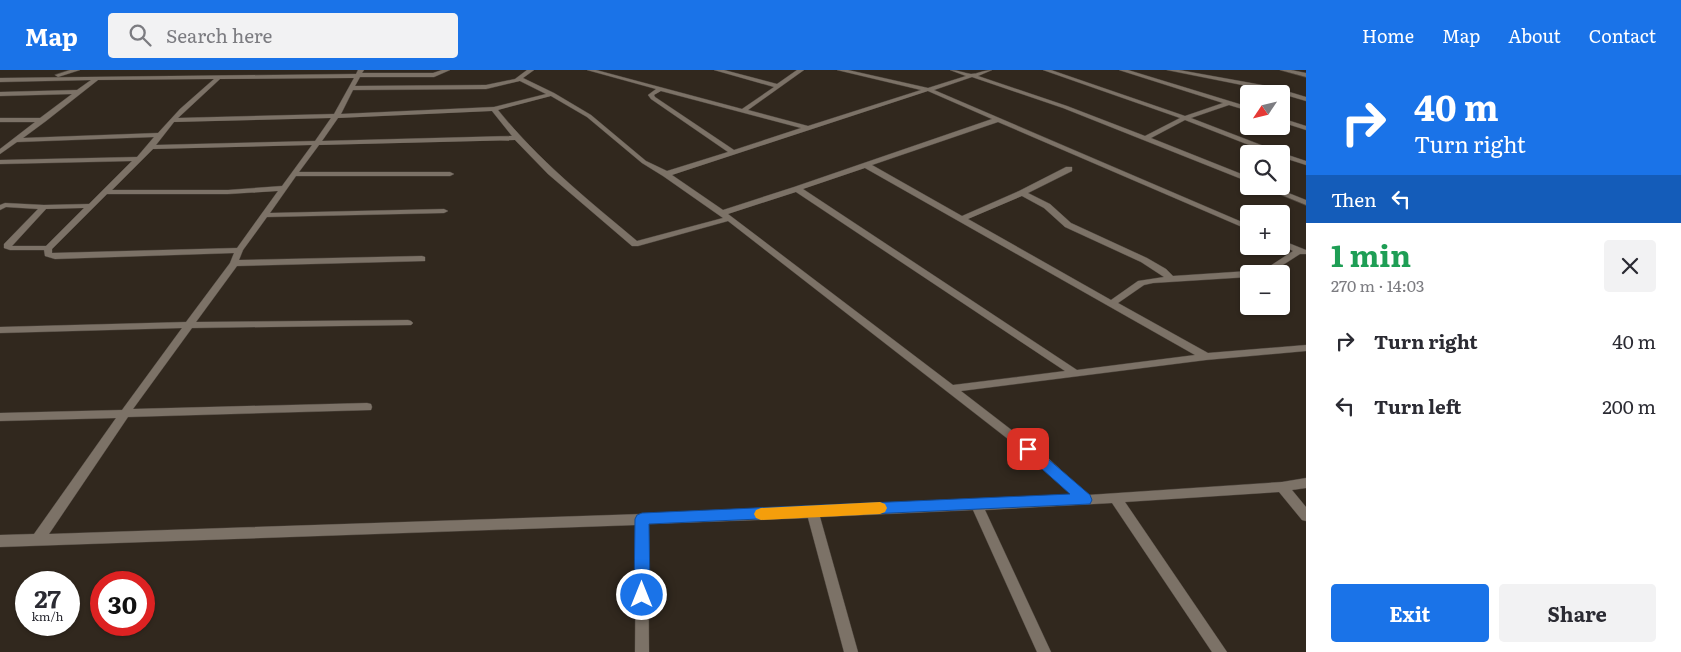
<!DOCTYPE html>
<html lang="en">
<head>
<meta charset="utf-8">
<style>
  body { margin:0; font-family:Literata,serif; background:#f2f2f3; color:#2b2b33; height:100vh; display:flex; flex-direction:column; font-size:19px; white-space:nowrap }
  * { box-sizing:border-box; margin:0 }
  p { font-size:16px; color:#7c7c81 }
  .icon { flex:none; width:28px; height:28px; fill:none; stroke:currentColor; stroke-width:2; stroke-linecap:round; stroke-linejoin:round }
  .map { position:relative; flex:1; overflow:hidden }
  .side { display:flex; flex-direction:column; background:#fff; width:375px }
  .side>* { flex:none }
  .hud { background:#1a73e8; color:#fff; overflow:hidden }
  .needle { width:32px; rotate:235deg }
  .controls { position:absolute; left:1240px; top:15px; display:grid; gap:10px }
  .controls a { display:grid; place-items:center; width:50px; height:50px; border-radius:5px; background:#fff; box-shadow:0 1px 4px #0004; font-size:25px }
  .speed { position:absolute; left:15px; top:501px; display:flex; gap:10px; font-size:25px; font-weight:700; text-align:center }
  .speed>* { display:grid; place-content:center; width:65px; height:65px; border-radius:50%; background:#fff; box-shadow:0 1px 4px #0004; line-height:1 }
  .speed small { font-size:12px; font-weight:400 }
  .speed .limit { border:8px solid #d22; background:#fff; color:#111 }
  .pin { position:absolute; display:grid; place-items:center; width:42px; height:42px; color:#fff; margin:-21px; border-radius:10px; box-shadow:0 2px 8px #0006 }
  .me { position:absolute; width:55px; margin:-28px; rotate:0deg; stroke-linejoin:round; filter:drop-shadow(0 0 4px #0008) }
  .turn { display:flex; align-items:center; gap:18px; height:105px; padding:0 25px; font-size:22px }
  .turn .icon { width:65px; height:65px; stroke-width:2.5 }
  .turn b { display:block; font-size:35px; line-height:42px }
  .then { display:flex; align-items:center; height:48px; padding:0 25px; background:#0003; gap:10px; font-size:19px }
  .round { display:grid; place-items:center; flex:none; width:52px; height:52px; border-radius:5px; background:#f2f2f3 }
  .head { display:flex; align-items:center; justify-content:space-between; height:85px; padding:0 25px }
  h1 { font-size:30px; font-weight:700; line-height:38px; color:#1e9e55 }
  .primary-button { display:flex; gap:10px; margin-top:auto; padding:10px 25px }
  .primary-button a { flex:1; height:58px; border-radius:5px; background:#1a73e8; color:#fff; font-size:20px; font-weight:700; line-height:58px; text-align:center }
  .primary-button a+a { background:#f2f2f3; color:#2b2b33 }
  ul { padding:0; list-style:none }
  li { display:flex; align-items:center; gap:15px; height:65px; padding:0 25px }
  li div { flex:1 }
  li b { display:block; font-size:19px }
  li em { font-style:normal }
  header { display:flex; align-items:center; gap:30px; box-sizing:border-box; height:70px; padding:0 25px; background:#1a73e8; color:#fff }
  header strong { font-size:24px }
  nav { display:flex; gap:28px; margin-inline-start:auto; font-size:18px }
  .search { width:350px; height:45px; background:#f2f2f3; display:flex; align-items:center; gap:12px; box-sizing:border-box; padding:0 18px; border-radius:5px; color:#7c7c81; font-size:19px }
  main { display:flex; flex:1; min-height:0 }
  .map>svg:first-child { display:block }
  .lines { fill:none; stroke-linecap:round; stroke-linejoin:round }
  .street-casing { stroke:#4c443c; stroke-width:1 }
  .street { fill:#7c7267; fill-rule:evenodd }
  .route { fill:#1a73e8; stroke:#114b97 }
  .slow { fill:#f59e0b }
</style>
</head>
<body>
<header>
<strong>Map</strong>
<div class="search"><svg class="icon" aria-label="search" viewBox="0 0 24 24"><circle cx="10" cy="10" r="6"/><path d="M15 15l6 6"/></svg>Search here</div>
<nav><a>Home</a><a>Map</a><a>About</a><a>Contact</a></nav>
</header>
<main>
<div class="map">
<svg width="1306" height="582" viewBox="0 0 1306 582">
  <rect width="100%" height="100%" fill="#31281e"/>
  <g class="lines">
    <defs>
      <g id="street">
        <path d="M70 0H80L58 7 55 5Z"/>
        <path d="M358 0H364L362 3H433L442 0H450L434 7H360L355 16 486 15 515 9 527 0H534L523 8 554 23 591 45 646 91 667 101 728 82 651 29 648 25 656 19 587 0H596L742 39 774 17 714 0H724L777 14 797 0H804L748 40 808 56 921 20 837 0H848L928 18 966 6 950 0C958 0 964 3 971 4 977 4 984 0 992 0L978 6 1067 36 1145 66 1180 48 1043 0H1051L1185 46 1223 33 1119 0H1128L1249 37V41L1229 35 1191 48 1282 83 1306 91V95L1281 87V84H1272L1185 50 1151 68 1249 107V112L1063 38 972 7 934 20 1249 155V160L998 52 872 95 962 146 1019 121 1066 97H1072V101L1028 123 1050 134 1071 153 1147 188 1166 199 1173 206 1264 200 1293 181 1281 175V170L1306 180V184H1300L1269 204H1249V207L1153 213 1144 215 1118 233 1208 283 1306 275V281L1206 290 961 321 1048 388 1088 425 1282 412 1306 408V418L1292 420 1306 437V451L1302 450 1279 422 1125 432 1227 582H1212L1112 433 985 440 1051 582H1037L973 440 820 447 858 582H844L808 448 648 454 649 582H635L636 455 0 477V465L34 464 116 348 0 351V343L122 340 182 258 0 263V257L186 252 230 193 234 183 55 189 45 186 44 180H10L4 178V174L38 139 6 137 0 140V135L5 133 44 135 89 134 132 91 0 94V90L137 87 154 67 17 72 0 84V79L35 52H0V48H40L72 24 0 26V22L77 20 91 10 0 12V8L356 4ZM354 8 334 44 178 48 220 9ZM214 9 180 39 158 63 23 68 46 51 98 10ZM520 11 546 24 494 37 341 44 353 20 486 19ZM661 21 801 58 734 80 655 27 654 25ZM928 21 992 49 794 117 723 140 672 105ZM551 26 587 47 642 93 663 106 723 148 637 171C588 130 538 90 498 40ZM492 41 512 66 322 71 338 48ZM331 48 315 71 156 75 174 52ZM515 70 548 104 632 176H638L728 151 1040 394 1072 426 815 437 812 436 808 437 732 441 49 464 128 347 371 340 372 337 371 334 367 333 133 339 192 258 411 255 413 253 411 251 408 250 196 252 237 196 425 191V187L422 186 239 190 243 180 267 147 444 143 448 141 444 139 270 143 296 106H450L454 104 450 102H299L319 75ZM312 75 282 116 228 120H112L153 79ZM865 98 1195 285 1077 300 803 119ZM278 121 237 178 52 183V179L107 124H228ZM796 122 1065 301 953 315 728 144ZM1022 126 1044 138 1065 157 1141 192 1164 207 1138 211 1111 230 968 149ZM84 138 46 176H12L46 139Z"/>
        <path d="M1167 0H1179L1273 17 1306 27V31L1272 21Z"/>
        <path d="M1280 0H1291L1306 3V7Z"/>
        <path d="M1281 48 1306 56V60L1281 52Z"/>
        <path d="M1260 116H1271L1306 130V135Z"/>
      </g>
    </defs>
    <!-- street casing -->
    <use href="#street" class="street-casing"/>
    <!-- street -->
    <use href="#street" class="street"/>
  </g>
  <!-- route -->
  <path class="route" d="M1028 374 1033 376 1090 425 1092 430 1090 434 649 454 650 525 647 530 642 532 636 530 634 525 635 449 637 445 642 443 1070 424 1024 383 1022 379 1024 376Z"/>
  <!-- slow -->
  <path class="slow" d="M880 432 885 434 887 438 885 442 880 444 761 450 756 448 754 444 756 440 761 438Z"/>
</svg>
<div class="controls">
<a><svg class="needle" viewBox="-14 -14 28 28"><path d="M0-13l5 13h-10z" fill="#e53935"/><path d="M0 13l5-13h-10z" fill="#7c7c81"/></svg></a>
<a><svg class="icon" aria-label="search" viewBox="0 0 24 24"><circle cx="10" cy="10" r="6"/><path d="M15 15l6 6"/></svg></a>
<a>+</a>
<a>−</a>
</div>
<div class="speed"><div>27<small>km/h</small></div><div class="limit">30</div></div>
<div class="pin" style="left:1028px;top:379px;background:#d93025"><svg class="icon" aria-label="arrive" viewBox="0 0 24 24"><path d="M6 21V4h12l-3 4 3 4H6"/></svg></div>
<svg class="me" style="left:642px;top:525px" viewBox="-20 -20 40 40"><circle r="17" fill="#1a73e8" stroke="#fff" stroke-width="3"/><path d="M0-11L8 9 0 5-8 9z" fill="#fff"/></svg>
</div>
<section class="side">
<div class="hud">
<div class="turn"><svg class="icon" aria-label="right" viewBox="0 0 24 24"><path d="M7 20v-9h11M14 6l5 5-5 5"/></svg><div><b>40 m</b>Turn right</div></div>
<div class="then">Then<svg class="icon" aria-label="left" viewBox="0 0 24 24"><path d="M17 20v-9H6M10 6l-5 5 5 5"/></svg></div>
</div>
<div class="head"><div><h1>1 min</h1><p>270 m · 14:03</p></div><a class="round"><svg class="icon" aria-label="close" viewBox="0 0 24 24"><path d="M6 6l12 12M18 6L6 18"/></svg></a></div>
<ul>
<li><svg class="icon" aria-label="right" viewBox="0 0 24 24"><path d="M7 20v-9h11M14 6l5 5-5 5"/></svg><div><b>Turn right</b></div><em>40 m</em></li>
<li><svg class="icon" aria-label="left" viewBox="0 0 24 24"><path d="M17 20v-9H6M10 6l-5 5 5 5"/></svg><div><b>Turn left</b></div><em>200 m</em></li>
</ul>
<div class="primary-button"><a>Exit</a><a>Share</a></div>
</section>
</main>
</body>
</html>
